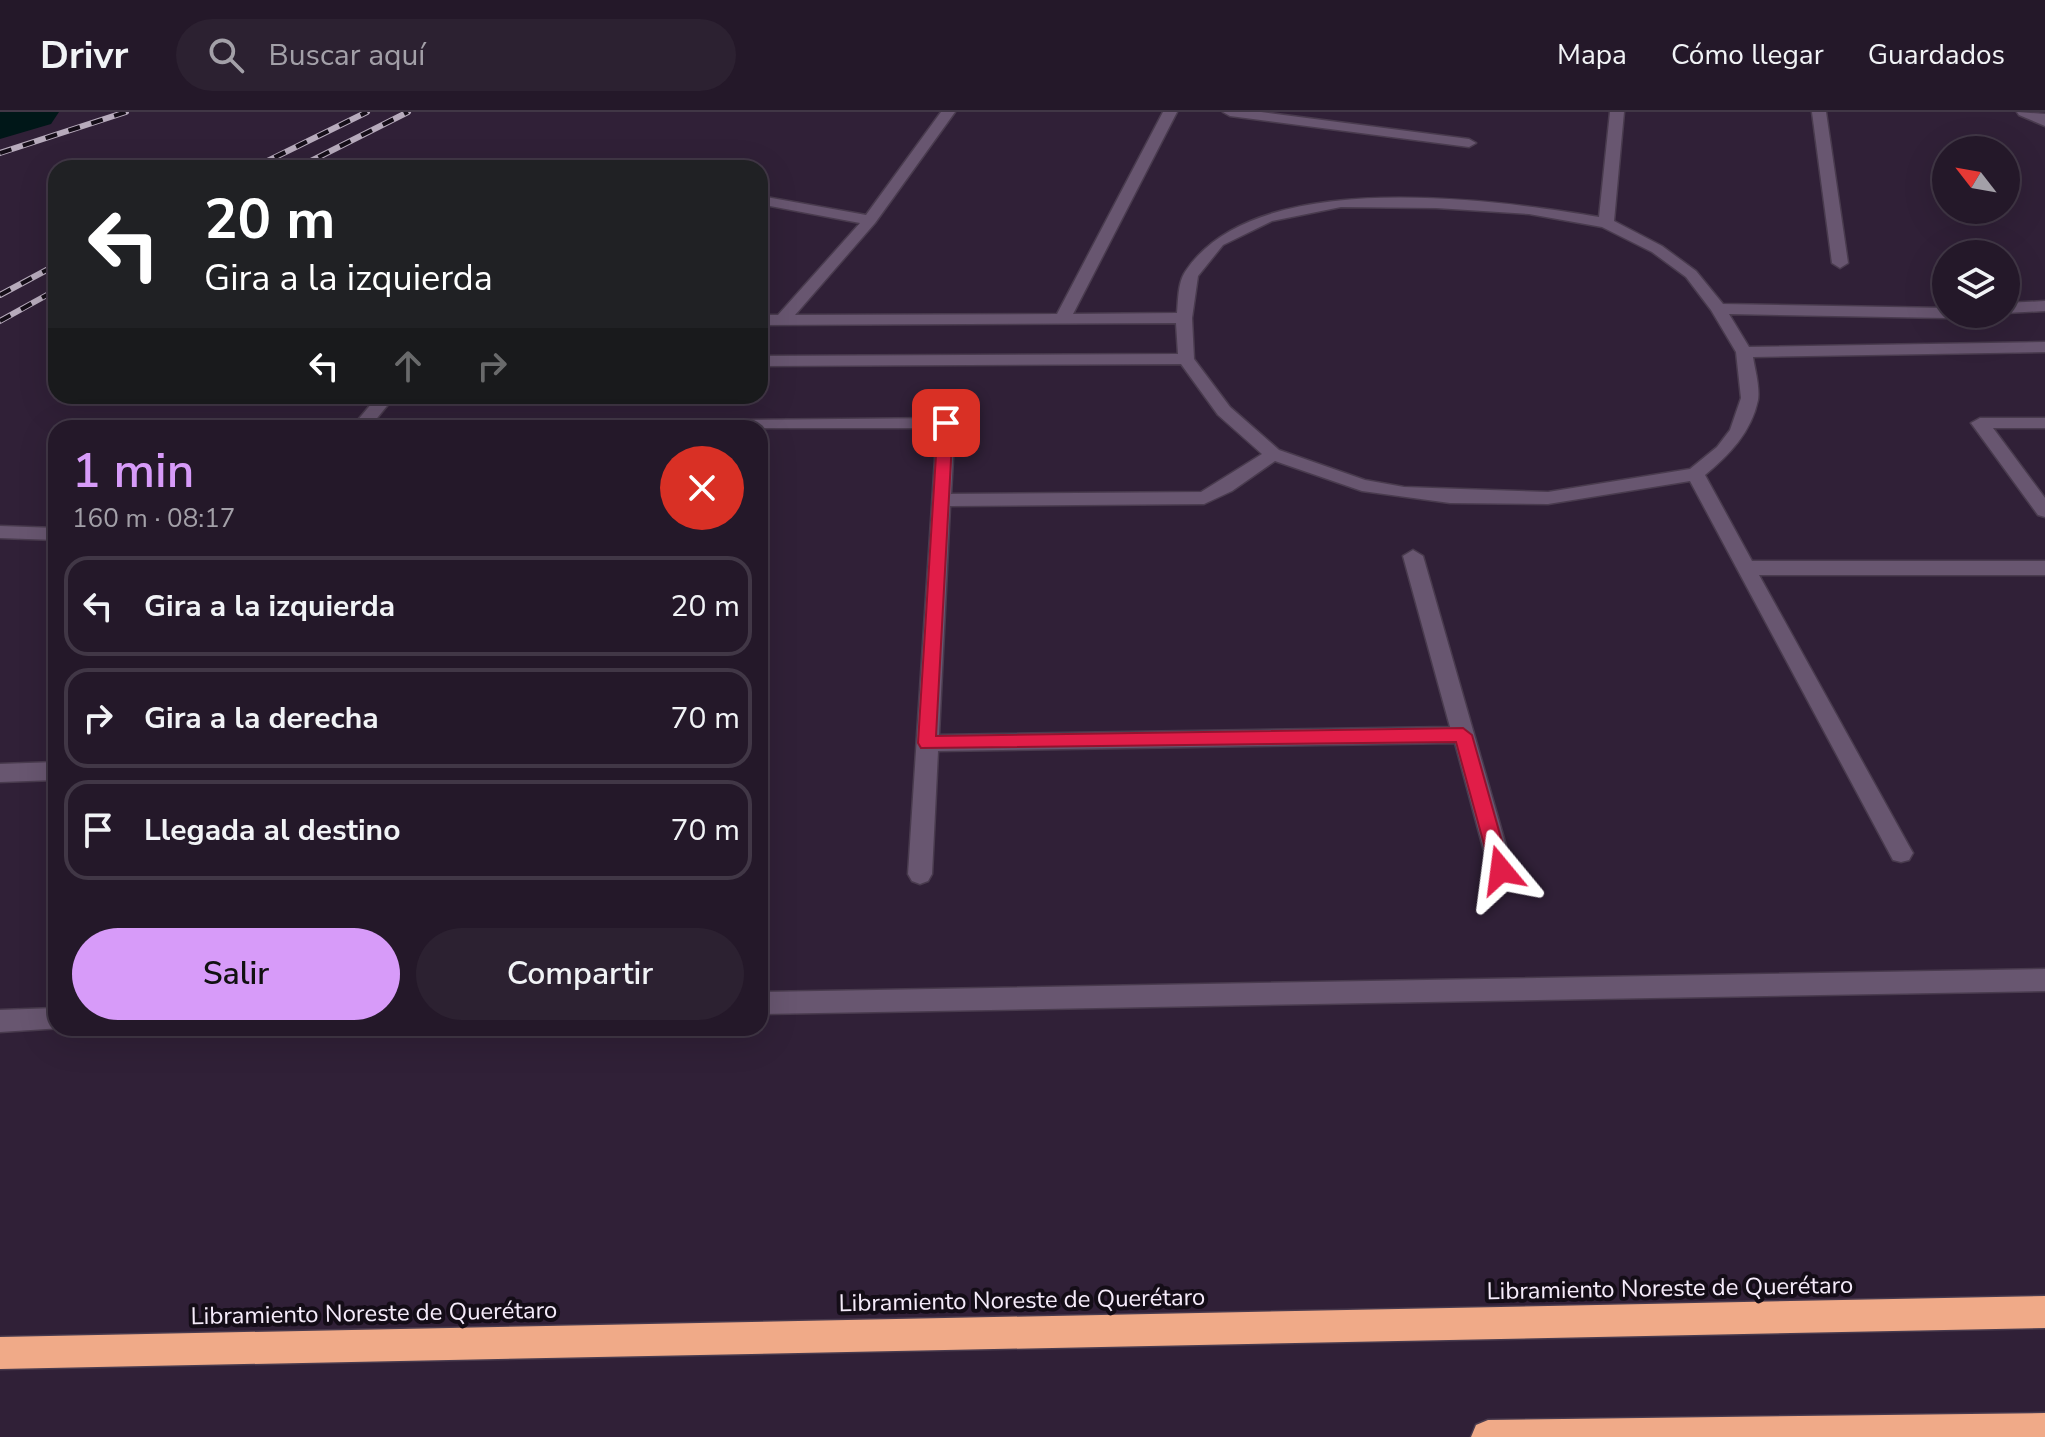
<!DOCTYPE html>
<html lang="es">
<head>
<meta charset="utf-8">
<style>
  body { margin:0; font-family:"Nunito Sans",sans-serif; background:#2c2131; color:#f1f3f6; height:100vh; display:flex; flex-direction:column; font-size:30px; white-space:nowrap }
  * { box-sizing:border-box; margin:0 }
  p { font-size:26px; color:#a3a0a8 }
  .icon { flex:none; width:44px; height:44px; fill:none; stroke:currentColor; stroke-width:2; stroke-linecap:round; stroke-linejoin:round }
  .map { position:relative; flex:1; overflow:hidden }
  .details { position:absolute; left:48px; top:308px; width:720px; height:616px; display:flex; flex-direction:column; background:#241829; border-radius:24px; box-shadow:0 8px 32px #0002,0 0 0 2px #413746 }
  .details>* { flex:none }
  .guide { position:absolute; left:48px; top:48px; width:720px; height:244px; border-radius:24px; box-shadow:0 8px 32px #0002,0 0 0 2px #413746; background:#202124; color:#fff; overflow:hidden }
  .needle { width:52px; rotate:301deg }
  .buttons { position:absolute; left:1932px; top:24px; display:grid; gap:16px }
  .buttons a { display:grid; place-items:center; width:88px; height:88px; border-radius:50%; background:#241829; box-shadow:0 8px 32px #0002,0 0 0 2px #413746; font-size:40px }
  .pin { position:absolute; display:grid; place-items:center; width:68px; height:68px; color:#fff; margin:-34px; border-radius:16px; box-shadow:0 4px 12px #0006 }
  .me { position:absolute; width:88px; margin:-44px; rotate:344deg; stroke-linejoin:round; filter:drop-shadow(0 0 6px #0008) }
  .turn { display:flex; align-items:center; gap:28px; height:168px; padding:0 24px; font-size:36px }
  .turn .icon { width:104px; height:104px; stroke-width:2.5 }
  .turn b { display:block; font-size:56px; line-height:68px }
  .lanes { display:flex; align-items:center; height:76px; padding:0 24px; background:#0003; justify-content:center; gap:40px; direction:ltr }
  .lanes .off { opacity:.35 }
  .round { display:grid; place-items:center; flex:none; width:84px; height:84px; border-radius:42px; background:#2c2131 }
  .overview { display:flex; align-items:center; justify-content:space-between; height:136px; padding:0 24px }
  h1 { font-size:48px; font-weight:600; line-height:60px; color:#d79bf9 }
  .cta { display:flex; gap:16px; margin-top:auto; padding:16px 24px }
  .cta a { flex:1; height:92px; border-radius:48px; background:#d79bf9; color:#111; font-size:32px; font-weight:600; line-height:92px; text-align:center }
  .cta a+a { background:#2c2131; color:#f1f3f6 }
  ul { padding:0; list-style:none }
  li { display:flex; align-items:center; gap:24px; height:100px; margin:0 16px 12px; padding:0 8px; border:4px solid #413746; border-radius:24px }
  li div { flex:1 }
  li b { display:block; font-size:30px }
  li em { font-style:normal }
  header { display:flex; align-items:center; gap:48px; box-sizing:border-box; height:112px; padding:0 40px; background:#241829; border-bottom:2px solid #413746 }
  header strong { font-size:38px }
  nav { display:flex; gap:44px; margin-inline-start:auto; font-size:28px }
  .search { width:560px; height:72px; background:#2c2131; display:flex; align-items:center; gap:20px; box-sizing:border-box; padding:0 28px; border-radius:44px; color:#a3a0a8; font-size:30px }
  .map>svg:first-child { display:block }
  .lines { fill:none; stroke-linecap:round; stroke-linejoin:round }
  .river { fill:#001718; fill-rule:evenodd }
  .minor-casing { stroke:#493b4e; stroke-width:3 }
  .motorway-casing { stroke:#493b4e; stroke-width:3 }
  .minor { fill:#685670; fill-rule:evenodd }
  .motorway { fill:#f0aa88; fill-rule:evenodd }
  .rail-casing { stroke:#b7abbc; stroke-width:6 }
  .rail { stroke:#140d17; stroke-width:4; stroke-dasharray:12; stroke-linecap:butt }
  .route { fill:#e11d48; stroke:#92132f; stroke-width:2 }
  .labels { text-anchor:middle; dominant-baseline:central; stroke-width:8; stroke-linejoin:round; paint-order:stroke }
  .near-street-label { font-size:24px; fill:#f5ebfa; stroke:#140d17 }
</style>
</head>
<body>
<header>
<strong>Drivr</strong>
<div class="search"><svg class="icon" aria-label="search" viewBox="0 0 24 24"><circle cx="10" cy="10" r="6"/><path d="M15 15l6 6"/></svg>Buscar aquí</div>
<nav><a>Mapa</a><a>Cómo llegar</a><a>Guardados</a></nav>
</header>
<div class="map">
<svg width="2045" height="1325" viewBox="0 0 2045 1325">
  <rect width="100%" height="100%" fill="#302037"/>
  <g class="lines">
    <!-- river -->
    <path class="river" d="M0 0H59L51 12 0 27Z"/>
    <defs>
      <g id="minor">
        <path d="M941 0H955L875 111 795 203 1057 202 1163 0H1177L1073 202 1177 201C1178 189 1178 170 1185 160 1254 54 1492 87 1599 105L1610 0H1624L1614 109 1662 134 1696 159 1723 192 1946 196V202H1953L1946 206 1729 202 1749 235 2045 230V240L1753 245C1755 258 1760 275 1758 288 1751 321 1729 343 1705 363L1752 449H2045V463H1759L1909 734 1913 741 1909 748 1901 750 1893 748 1690 369 1548 392 1450 391 1362 379 1275 349 1232 379 1204 392 950 394 939 623 1450 615 1403 444 1413 438 1423 444 1513 758 1509 765 1501 768 1493 765 1489 758 1455 631 938 639 932 762 928 769 920 772 912 769 908 762 937 316H634L638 309 946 306 955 311 951 382 1201 380 1262 342 1218 303 1181 252 760 254V244L1178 242 1176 211 760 213V203H778L860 111 760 92V84L866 103ZM1341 95 1436 96 1529 102 1602 115 1652 140 1686 165 1711 198 1736 240 1741 286 1730 318 1717 335 1690 357 1548 380 1404 375 1365 368 1279 338 1230 295 1194 247 1192 206 1198 164 1223 133 1272 109Z"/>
        <path d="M1223 0H1261L1469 27 1476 31 1469 35 1230 4Z"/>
        <path d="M1812 0H1826L1848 151 1840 156 1832 151Z"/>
        <path d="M2017 0 2045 2V14L2019 3Z"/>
        <path d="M571 49 593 53 595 56H566V50Z"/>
        <path d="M2045 189V199L2006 201V191Z"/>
        <path d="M378 284H395L369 316H351Z"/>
        <path d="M1980 306H2045V316H1993L2045 386V405L2038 403 1971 311Z"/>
        <path d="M0 414 56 416V428L0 426Z"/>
        <path d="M56 650V668L0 670V652Z"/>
        <path d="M2045 857V879L760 902V880Z"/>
        <path d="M56 896V916H62L0 920V898Z"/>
      </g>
      <g id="motorway">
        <path d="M2045 1184V1216L0 1257V1225Z"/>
        <path d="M2045 1301V1325H1471L1476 1313 1488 1308Z"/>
      </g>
    </defs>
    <!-- minor casing -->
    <use href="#minor" class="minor-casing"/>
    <!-- motorway casing -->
    <use href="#motorway" class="motorway-casing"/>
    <!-- minor -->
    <use href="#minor" class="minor"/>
    <!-- motorway -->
    <use href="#motorway" class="motorway"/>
    <defs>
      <g id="rail">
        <path d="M0 41 126 0"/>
        <path d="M253 56 367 0"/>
        <path d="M297 56 408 0"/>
        <path d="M0 183 56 153"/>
        <path d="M0 209 56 178"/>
      </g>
    </defs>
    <!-- rail casing -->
    <use href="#rail" class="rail-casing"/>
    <!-- rail -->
    <use href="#rail" class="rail"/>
  </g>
  <!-- route -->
  <path class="route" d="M946 307 953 311 936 624 1463 616 1472 623 1510 758 1508 764H1494L1491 758 1456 630 921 636 918 631 938 311Z"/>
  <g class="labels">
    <!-- near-street labels -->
    <g class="near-street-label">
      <text transform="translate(1670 1176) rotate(-1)">Libramiento Noreste de Querétaro</text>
      <text transform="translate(1022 1188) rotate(-1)">Libramiento Noreste de Querétaro</text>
      <text transform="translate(374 1201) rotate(-1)">Libramiento Noreste de Querétaro</text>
    </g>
  </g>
</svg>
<div class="buttons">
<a><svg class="needle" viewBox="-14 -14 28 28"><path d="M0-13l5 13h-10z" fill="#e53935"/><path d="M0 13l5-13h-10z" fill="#a3a0a8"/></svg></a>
<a><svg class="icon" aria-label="layers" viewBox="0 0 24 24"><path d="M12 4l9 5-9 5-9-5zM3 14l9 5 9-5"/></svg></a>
</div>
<div class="pin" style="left:946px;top:311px;background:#d93025"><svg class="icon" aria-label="arrive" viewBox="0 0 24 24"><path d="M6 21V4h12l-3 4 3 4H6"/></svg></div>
<svg class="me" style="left:1501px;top:758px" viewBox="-20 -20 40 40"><path d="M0-17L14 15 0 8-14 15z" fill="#e11d48" stroke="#fff" stroke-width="4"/></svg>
<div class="guide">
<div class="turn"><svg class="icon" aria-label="left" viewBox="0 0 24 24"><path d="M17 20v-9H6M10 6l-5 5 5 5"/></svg><div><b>20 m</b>Gira a la izquierda</div></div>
<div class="lanes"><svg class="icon" aria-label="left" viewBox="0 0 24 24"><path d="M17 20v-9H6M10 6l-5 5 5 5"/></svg><svg class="icon off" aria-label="ahead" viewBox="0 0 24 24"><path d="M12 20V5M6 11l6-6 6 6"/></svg><svg class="icon off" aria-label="right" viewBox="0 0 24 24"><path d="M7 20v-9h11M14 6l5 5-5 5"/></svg></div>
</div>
<section class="details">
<div class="overview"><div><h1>1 min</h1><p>160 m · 08:17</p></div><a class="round" style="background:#d93025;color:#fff"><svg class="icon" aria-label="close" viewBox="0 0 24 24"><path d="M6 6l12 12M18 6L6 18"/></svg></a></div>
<ul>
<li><svg class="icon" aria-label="left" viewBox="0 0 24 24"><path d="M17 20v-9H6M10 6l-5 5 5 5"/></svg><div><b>Gira a la izquierda</b></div><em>20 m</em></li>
<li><svg class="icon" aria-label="right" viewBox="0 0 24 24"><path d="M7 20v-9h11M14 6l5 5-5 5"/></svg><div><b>Gira a la derecha</b></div><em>70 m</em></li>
<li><svg class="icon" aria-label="arrive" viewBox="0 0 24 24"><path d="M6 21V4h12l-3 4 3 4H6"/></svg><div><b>Llegada al destino</b></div><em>70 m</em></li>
</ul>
<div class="cta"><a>Salir</a><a>Compartir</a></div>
</section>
</div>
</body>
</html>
